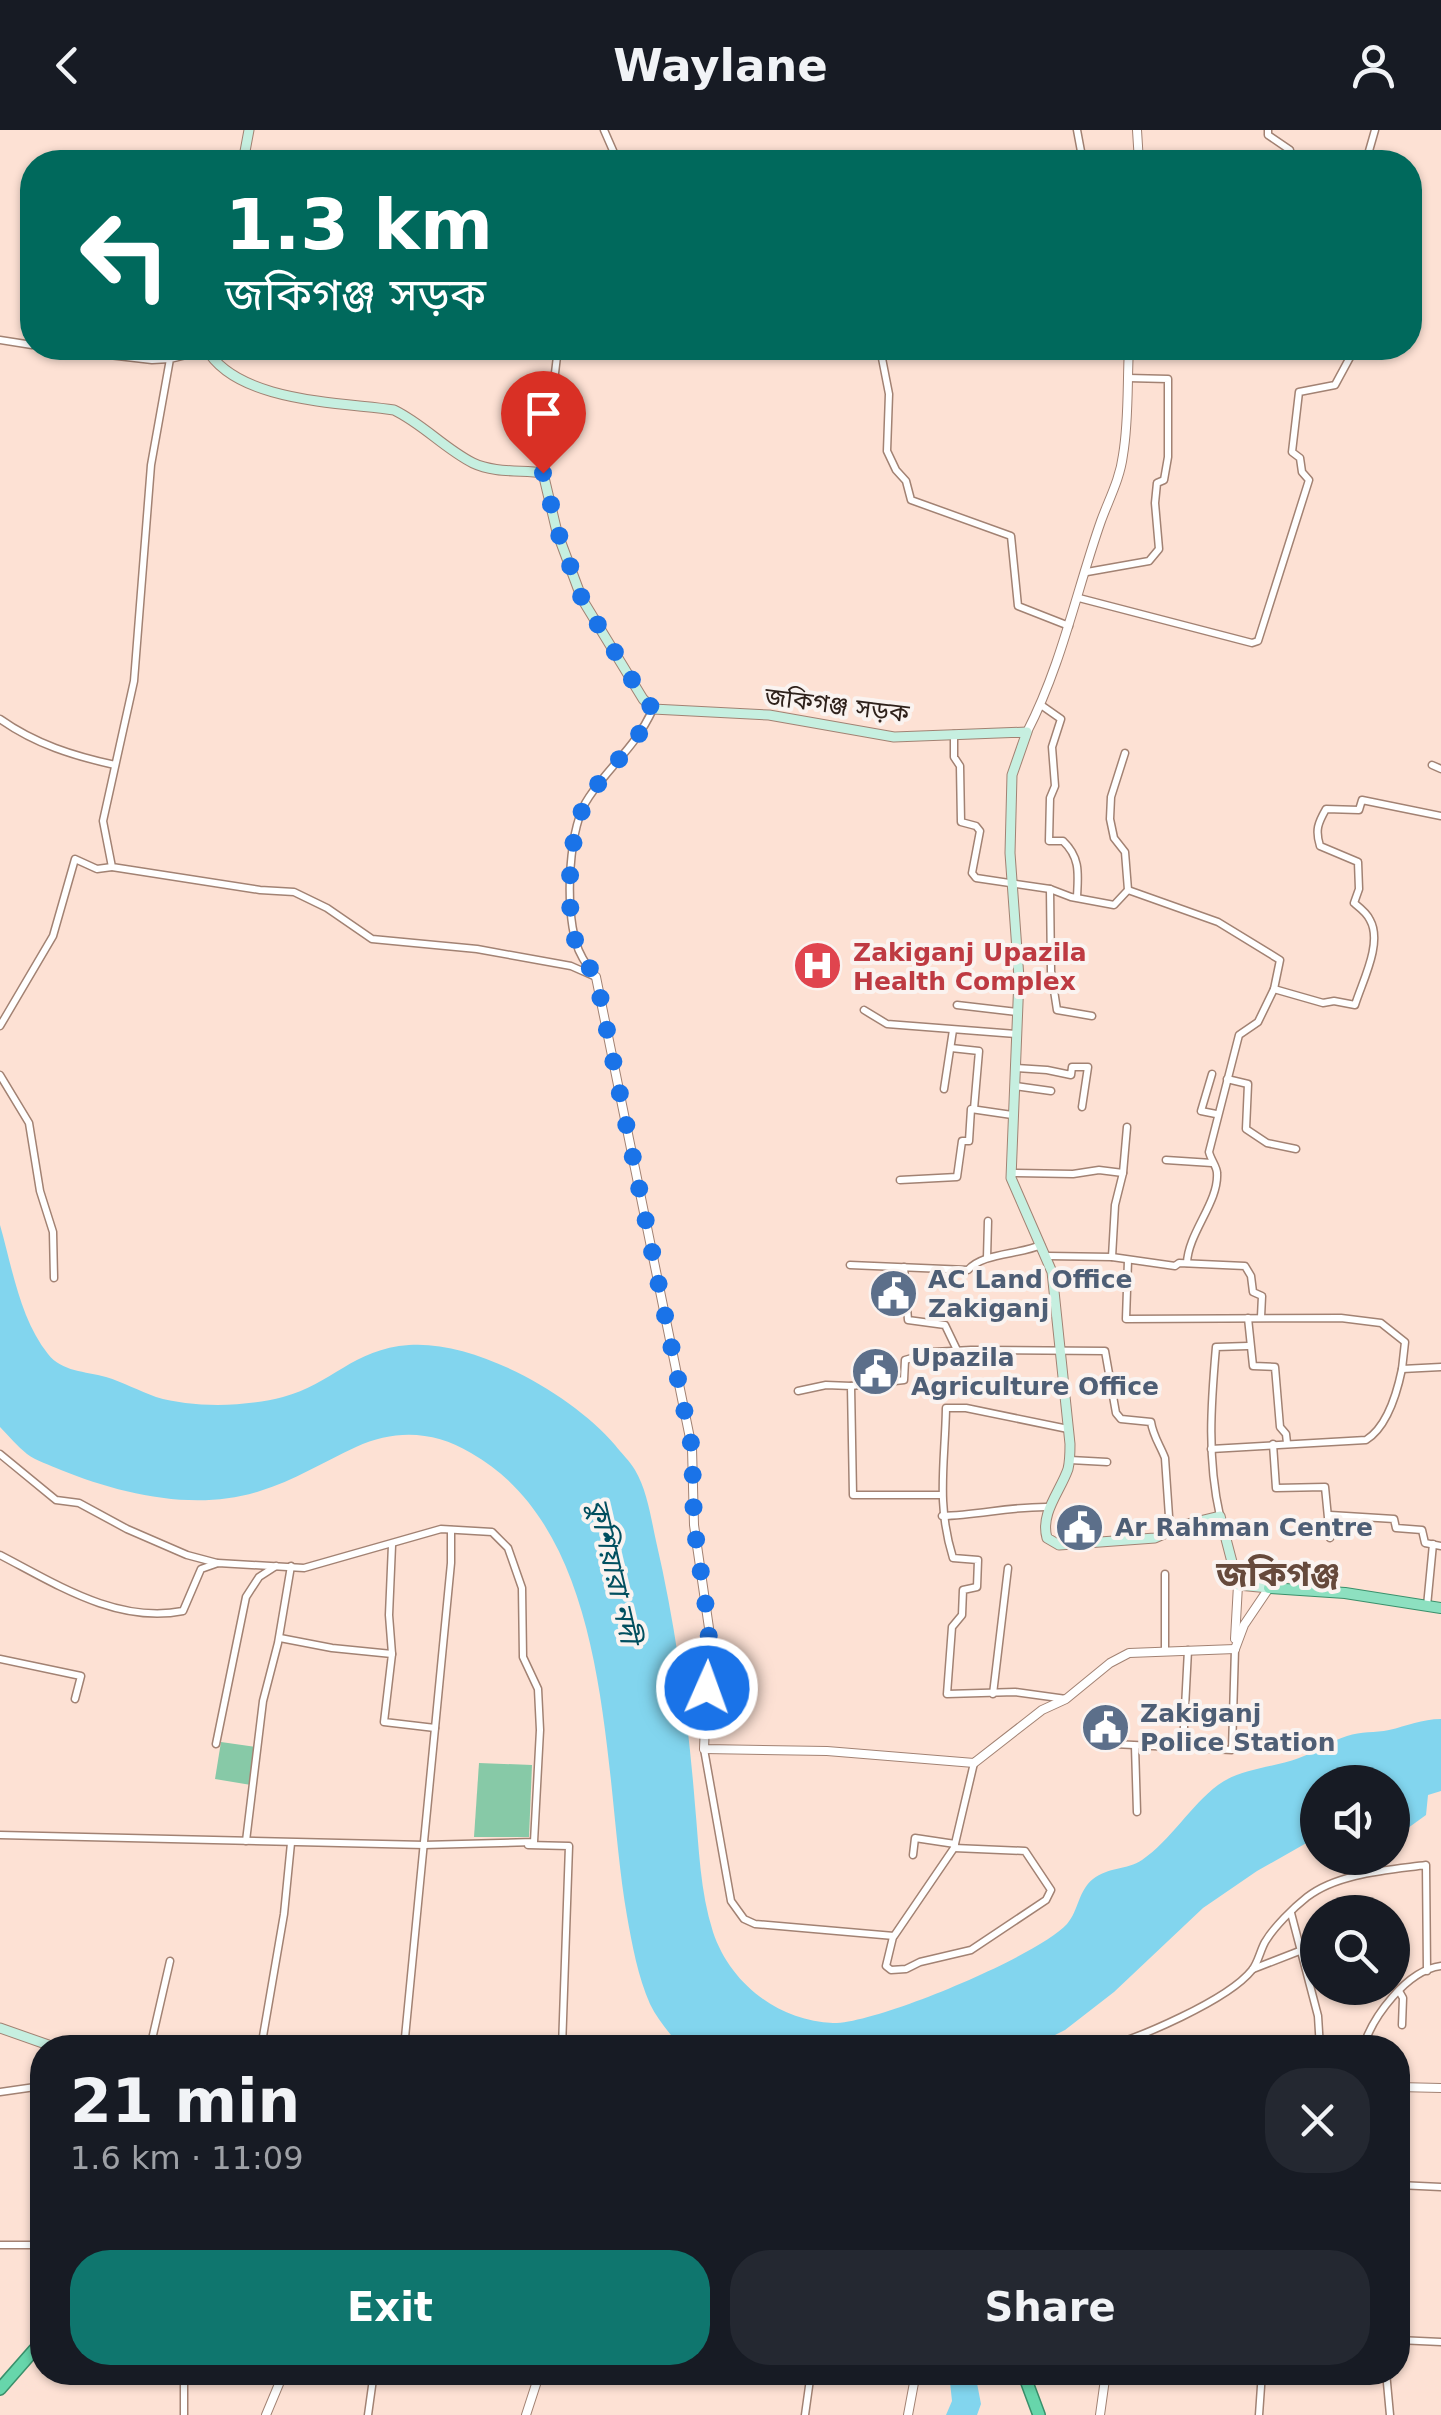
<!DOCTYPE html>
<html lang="en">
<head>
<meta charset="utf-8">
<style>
  body { margin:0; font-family:"DejaVu Sans","Noto Sans Bengali",sans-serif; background:#242831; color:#f1f3f6; height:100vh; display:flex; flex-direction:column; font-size:38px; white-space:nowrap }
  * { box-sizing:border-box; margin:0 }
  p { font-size:32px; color:#9ea1a6 }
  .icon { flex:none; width:55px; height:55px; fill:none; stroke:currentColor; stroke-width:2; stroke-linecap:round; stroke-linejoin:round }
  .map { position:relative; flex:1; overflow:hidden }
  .panel { position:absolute; left:30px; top:1905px; width:1380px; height:350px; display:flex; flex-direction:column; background:#171b24; border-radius:40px; box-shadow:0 2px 8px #0004 }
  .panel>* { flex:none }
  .banner { position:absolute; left:20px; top:20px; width:1402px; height:210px; border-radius:40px; box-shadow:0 2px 8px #0004; background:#00695c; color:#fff; overflow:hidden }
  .fabs { position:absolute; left:1300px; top:1635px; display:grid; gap:20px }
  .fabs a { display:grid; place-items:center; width:110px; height:110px; border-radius:50%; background:#171b24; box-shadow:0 2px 8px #0004; font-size:50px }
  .pin { position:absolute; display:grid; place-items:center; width:85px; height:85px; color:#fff; margin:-102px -42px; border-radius:50% 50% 50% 0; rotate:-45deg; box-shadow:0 0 10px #0007 }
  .pin .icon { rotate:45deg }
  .me { position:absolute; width:110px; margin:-55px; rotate:2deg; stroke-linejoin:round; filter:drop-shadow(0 0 8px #0008) }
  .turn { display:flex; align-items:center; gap:35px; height:210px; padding:0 40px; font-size:45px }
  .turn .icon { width:130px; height:130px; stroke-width:2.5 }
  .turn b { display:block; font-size:70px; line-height:85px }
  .round { display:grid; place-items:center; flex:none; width:105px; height:105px; border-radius:40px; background:#242831 }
  .head { display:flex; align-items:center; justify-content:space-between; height:170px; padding:0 40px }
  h1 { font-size:60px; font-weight:700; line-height:75px }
  .button { display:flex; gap:20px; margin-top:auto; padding:20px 40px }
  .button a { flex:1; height:115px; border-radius:40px; background:#0f766e; color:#fff; font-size:40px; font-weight:700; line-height:115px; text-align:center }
  .button a+a { background:#242831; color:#f1f3f6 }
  header { display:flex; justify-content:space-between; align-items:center; height:130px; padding:0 40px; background:#171b24; font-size:45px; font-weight:700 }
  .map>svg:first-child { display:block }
  .green { fill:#87c9a7 }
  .water { fill:#82d5ee }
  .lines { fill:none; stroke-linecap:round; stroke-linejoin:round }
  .minor-casing { stroke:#a28273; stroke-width:9 }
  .tertiary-casing { stroke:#a28273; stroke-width:10 }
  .secondary-casing { stroke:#a28273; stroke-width:11 }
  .primary-casing { stroke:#3a906b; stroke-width:12 }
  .trunk-casing { stroke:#3a906b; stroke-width:14 }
  .minor { stroke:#fff; stroke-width:6 }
  .tertiary { stroke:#fff; stroke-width:8 }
  .secondary { stroke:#c6efe0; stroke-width:9 }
  .primary { stroke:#8de0c0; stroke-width:10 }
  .trunk { stroke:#67d6ab; stroke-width:11 }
  .route { stroke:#1a73e8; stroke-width:18; stroke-dasharray:0 32.4 }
  .labels { text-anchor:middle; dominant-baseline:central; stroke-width:8; stroke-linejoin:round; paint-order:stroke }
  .street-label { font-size:25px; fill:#2e211b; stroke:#faf3f0 }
  .health-label { font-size:25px; font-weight:bold; fill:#be3a42; stroke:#faf3f0; text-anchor:start }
  .service-label { font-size:25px; font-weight:bold; fill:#4e5e75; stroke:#faf3f0; text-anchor:start }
  .water-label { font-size:28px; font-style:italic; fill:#014f5f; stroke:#faf3f0 }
  .district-label { font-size:35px; font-weight:bold; fill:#664a3c; stroke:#faf3f0 }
</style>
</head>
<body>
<header><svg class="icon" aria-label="back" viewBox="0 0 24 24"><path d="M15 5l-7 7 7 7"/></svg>Waylane<svg class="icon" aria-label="person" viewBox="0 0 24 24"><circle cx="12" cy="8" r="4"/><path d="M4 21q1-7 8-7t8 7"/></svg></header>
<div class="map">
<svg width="1441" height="2285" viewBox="0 0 1441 2285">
  <rect width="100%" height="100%" fill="#fde1d4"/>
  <!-- green -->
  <g class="green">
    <path d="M753 1549 754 1566 712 1569 715 1552Z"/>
    <path d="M221 1612 256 1617 251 1655 215 1649Z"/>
    <path d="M479 1633 532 1635 529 1707H474Z"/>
  </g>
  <!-- water -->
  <g class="water">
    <path d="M0 1095C12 1137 20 1189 48 1224 62 1242 85 1241 106 1247 123 1252 139 1261 156 1267 193 1278 245 1277 283 1267 332 1254 353 1219 409 1215 476 1210 573 1265 615 1315 621 1323 630 1331 635 1340 647 1360 651 1388 656 1411 676 1497 688 1587 695 1675 699 1718 700 1761 713 1802 730 1853 778 1891 833 1893 876 1894 1038 1826 1067 1794 1079 1780 1078 1761 1093 1749 1108 1737 1127 1740 1142 1730 1171 1710 1190 1676 1218 1655 1241 1638 1272 1638 1299 1628 1316 1622 1330 1611 1347 1606 1361 1601 1375 1603 1389 1600 1407 1596 1422 1589 1441 1589V1661L1428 1665 1426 1685 1408 1698 1393 1703 1392 1652H1318L1317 1707 1257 1741 1203 1778 1114 1862 1065 1900 1031 1917H680C670 1903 657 1889 650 1874 638 1847 632 1814 627 1786 602 1643 616 1405 471 1323 434 1301 396 1299 356 1317 325 1331 293 1351 260 1361 196 1382 120 1364 61 1340 50 1335 36 1331 27 1324 17 1316 9 1306 0 1297Z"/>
    <path d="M949 2243H975L981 2274 977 2285H946L952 2271Z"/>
  </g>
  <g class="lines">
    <defs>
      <g id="minor">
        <path d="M604 0 618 32"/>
        <path d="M1077 0 1083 32"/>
        <path d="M1268 0V5L1290 20 1291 32"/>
        <path d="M1375 0 1367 28 1389 32"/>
        <path d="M0 210 32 215"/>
        <path d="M49 218 152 230 170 229"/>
        <path d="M880 218 889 264 887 321 896 340 906 351 911 370 1011 406 1018 476 1069 496"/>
        <path d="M207 220 170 229 151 335 134 551 103 691 112 737 260 760 294 762 327 778 372 809 477 819 571 836 596 847"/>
        <path d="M543 343 558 218"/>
        <path d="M1087 442 1149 431 1159 419 1155 373 1157 353 1164 350 1168 327V249L1128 248"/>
        <path d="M1079 468 1252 513 1258 511 1309 350 1302 342 1300 328 1292 322 1299 262 1335 255 1355 218"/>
        <path d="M1041 575 1061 589 1052 617 1055 656 1050 668 1049 711H1063C1081 728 1078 745 1077 767"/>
        <path d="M0 589C35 614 74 626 115 635"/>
        <path d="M954 604V627L960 636 961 692 976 696 980 701 972 743 976 748 1050 759 1071 767 1114 775 1128 760 1125 722 1114 708 1110 689 1111 667 1125 623"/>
        <path d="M1432 635 1441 639"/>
        <path d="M1050 759 1051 841 1057 880 1092 886"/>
        <path d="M1128 760 1218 792 1280 830 1274 859"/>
        <path d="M595 846C587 835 579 825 576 812 565 777 568 697 589 667 612 633 635 618 653 579"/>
        <path d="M957 875 1017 882"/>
        <path d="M864 880 887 894 1016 904"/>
        <path d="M0 896 53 806 75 729 97 739 112 737"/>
        <path d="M951 918 979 921 974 979"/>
        <path d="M1016 938 1047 940 1071 945 1072 937H1088L1082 977"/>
        <path d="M1212 944 1201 981 1216 984"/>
        <path d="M0 945 29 993 40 1061 53 1102 54 1148"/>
        <path d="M1227 949 1248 954 1246 999 1267 1013 1296 1019"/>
        <path d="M1015 956 1051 961"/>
        <path d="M944 959 953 900"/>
        <path d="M1166 1030 1212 1033"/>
        <path d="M1011 1043 1073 1044 1099 1040 1123 1043"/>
        <path d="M900 1050 957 1047 962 1011H969L971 979 1012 985"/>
        <path d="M1048 1126 1112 1127 1175 1136 1179 1133 1245 1136 1251 1146 1253 1162 1262 1166 1261 1187"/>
        <path d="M1112 1127 1115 1075 1123 1043 1127 997"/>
        <path d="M987 1128 988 1091"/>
        <path d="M1128 1130 1126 1189 1341 1188 1381 1193 1405 1212 1402 1239 1441 1237"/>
        <path d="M1187 1133C1188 1103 1219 1072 1217 1043 1217 1037 1211 1030 1209 1022L1239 905 1258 892 1274 859 1323 873 1334 871 1355 875C1362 852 1383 813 1370 790 1367 783 1359 777 1354 773L1359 759 1358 732 1320 716C1315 700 1318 693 1326 679L1359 680 1362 670 1441 686"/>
        <path d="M850 1135 968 1140C982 1123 1018 1125 1041 1115"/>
        <path d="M904 1137 908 1190 945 1195 957 1220"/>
        <path d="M1248 1188 1253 1236 1275 1237 1280 1297 1286 1304 1287 1313"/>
        <path d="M851 1256 904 1250 905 1230 933 1222 971 1220 1105 1221 1116 1283 1121 1289 1151 1292C1153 1306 1160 1315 1165 1328L1170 1401"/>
        <path d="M798 1261 826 1255 851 1256 853 1365H941"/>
        <path d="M1273 1314 1276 1358 1325 1357 1330 1408"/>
        <path d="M1211 1319 1366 1310C1387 1297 1397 1263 1402 1239"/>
        <path d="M0 1324 56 1370 79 1373 127 1399 187 1425 217 1433"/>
        <path d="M1070 1330 1107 1332"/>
        <path d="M1330 1385 1394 1389 1396 1398 1422 1400 1425 1413 1441 1416"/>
        <path d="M942 1386C980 1385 1012 1376 1050 1377"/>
        <path d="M1220 1386C1207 1329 1211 1274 1216 1217L1248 1216"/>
        <path d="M0 1425C56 1454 117 1494 183 1481L201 1439 218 1433 304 1438 441 1399 492 1402 508 1418 522 1458 523 1527 538 1559 540 1600 534 1712 423 1715"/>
        <path d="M1427 1476 1433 1414"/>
        <path d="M280 1508 332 1518 392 1524 384 1592 435 1598"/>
        <path d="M1165 1519V1444"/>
        <path d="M392 1524 389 1485 392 1415"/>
        <path d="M0 1529 81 1546 75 1569"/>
        <path d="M993 1564 1008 1438"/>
        <path d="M1066 1569 1015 1562 947 1564 952 1497 962 1485 963 1460 977 1457 978 1430 953 1428C936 1373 945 1334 946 1278H966L1068 1299"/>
        <path d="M216 1614 246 1467 259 1447 276 1436"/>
        <path d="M1114 1614 1232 1620 1235 1519"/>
        <path d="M1135 1616 1137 1682"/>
        <path d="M1183 1616 1188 1520"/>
        <path d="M704 1619 731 1771 744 1789 755 1794 894 1806 954 1718 974 1633"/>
        <path d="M0 1705 425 1715"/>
        <path d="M246 1711 263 1571 278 1513 291 1436"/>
        <path d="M528 1715 569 1716 562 1918"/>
        <path d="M913 1725 915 1708 955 1714"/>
        <path d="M1291 1783 1318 1886 1320 1918"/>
        <path d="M893 1807 886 1836 891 1840 906 1839 920 1832 971 1820 1046 1770 1051 1760 1025 1721 954 1718"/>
        <path d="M1253 1839 1302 1820"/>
        <path d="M1399 1861 1403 1868 1402 1895"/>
        <path d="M150 1918 170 1831"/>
        <path d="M261 1918 284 1784 291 1713"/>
        <path d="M404 1918 451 1433V1400"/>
        <path d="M1101 1918C1138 1909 1228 1870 1252 1840 1258 1833 1260 1821 1265 1812 1274 1797 1293 1778 1307 1767 1338 1743 1389 1740 1426 1735L1427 1841"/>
        <path d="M1363 1918C1372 1887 1407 1840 1441 1836"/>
        <path d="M0 1962 42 1956"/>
        <path d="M1398 2055 1441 2057"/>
        <path d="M0 2115H42"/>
        <path d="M1398 2210 1441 2212"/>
        <path d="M184 2242V2285"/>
        <path d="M1386 2242 1390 2285"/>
        <path d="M368 2285 373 2249"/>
        <path d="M805 2285 811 2242"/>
        <path d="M1259 2285 1262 2242"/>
      </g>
      <g id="tertiary">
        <path d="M1137 0 1139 32"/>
        <path d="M1027 602C1062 534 1076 462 1101 391 1109 369 1120 349 1123 325 1129 290 1127 253 1129 218"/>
        <path d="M596 847 692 1318 694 1395 709 1498 704 1619 827 1621 974 1633 1042 1580 1066 1569 1110 1533 1129 1523 1235 1519"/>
        <path d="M1235 1509 1238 1455"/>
        <path d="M1235 1519 1244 1495 1269 1458"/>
        <path d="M1398 1957 1441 1958"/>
        <path d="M266 2285 284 2242"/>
        <path d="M526 2285 540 2242"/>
        <path d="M908 2285 916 2242"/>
        <path d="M1100 2285 1106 2242"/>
      </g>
      <g id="secondary">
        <path d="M243 32 249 0"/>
        <path d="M206 218C236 272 338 272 394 280 423 294 445 319 473 333 494 343 521 340 543 343L557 402 582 469 643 569 653 579 769 585 894 607 1027 602 1012 645 1010 723 1019 848 1011 1048 1052 1142 1070 1314C1070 1322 1070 1331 1068 1339 1060 1362 1040 1383 1047 1408L1059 1415 1155 1408 1187 1394 1220 1386 1238 1455 1269 1458"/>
        <path d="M0 1898 57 1918"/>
      </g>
      <path id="primary" d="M1269 1458 1345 1463 1441 1478"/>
      <g id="trunk">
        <path d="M1023 2242 1039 2285"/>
        <path d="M0 2259 42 2211"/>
      </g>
    </defs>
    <!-- minor casing -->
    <use href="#minor" class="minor-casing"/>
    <!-- tertiary casing -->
    <use href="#tertiary" class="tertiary-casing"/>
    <!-- secondary casing -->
    <use href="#secondary" class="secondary-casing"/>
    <!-- primary casing -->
    <use href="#primary" class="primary-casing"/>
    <!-- trunk casing -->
    <use href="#trunk" class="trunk-casing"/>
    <!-- minor -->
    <use href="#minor" class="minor"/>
    <!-- tertiary -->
    <use href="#tertiary" class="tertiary"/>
    <!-- secondary -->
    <use href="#secondary" class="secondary"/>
    <!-- primary -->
    <use href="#primary" class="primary"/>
    <!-- trunk -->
    <use href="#trunk" class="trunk"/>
  </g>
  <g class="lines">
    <!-- route -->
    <path class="route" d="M543 343 558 402 582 469 644 569 653 579C635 619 610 634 589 667 568 698 565 778 576 813 580 826 588 836 596 846L692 1318 694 1395 709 1498 707 1558"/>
  </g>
  <!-- icons -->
  <defs>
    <symbol id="hospital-disc" viewBox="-11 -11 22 22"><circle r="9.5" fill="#e0444e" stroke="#faf3f0"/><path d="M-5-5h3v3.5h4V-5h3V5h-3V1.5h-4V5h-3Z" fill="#fff"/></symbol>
    <symbol id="civic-disc" viewBox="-11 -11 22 22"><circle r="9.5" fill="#5c6f8a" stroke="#faf3f0"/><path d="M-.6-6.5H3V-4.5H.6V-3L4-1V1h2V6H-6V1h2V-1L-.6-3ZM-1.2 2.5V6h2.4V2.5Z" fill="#fff"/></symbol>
  </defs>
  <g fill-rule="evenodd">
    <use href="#hospital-disc" x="790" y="808" width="55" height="55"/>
    <use href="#civic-disc" x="866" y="1136" width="55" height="55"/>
    <use href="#civic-disc" x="848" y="1214" width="55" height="55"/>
    <use href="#civic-disc" x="1052" y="1370" width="55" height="55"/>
    <use href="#civic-disc" x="1078" y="1570" width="55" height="55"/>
  </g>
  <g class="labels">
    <!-- street labels -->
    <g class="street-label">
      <text transform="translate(837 575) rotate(7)">জকিগঞ্জ সড়ক</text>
    </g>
    <!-- health labels -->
    <g class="health-label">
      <text x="853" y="822">Zakiganj Upazila<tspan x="853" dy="29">Health Complex</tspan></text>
    </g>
    <!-- service labels -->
    <g class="service-label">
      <text x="928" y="1149">AC Land Office<tspan x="928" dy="29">Zakiganj</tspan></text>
      <text x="911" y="1227">Upazila<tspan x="911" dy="29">Agriculture Office</tspan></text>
      <text x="1115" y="1397">Ar Rahman Centre</text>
      <text x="1140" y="1583">Zakiganj<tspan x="1140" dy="29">Police Station</tspan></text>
    </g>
    <!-- water labels -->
    <g class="water-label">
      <text transform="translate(614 1441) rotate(77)">কুশিয়ারা নদী</text>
    </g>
    <!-- district labels -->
    <g class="district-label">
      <text x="1278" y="1444">জকিগঞ্জ</text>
    </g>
  </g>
</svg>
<div class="fabs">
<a><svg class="icon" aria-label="sound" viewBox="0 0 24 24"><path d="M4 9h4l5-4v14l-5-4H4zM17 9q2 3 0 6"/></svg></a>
<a><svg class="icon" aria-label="search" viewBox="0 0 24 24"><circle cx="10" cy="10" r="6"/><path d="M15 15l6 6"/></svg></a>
</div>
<div class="pin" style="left:543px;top:343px;background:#d93025"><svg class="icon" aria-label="arrive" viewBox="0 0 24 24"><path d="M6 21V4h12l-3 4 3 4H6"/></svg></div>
<svg class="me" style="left:707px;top:1558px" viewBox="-20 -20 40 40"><circle r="17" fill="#1a73e8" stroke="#fff" stroke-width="3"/><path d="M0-11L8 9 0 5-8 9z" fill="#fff"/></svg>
<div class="banner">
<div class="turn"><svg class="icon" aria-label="left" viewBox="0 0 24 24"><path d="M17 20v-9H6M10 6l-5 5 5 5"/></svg><div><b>1.3 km</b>জকিগঞ্জ সড়ক</div></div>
</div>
<section class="panel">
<div class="head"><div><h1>21 min</h1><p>1.6 km · 11:09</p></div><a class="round"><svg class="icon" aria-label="close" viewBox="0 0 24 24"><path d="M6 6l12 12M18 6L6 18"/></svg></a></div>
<div class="button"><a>Exit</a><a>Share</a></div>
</section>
</div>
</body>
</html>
